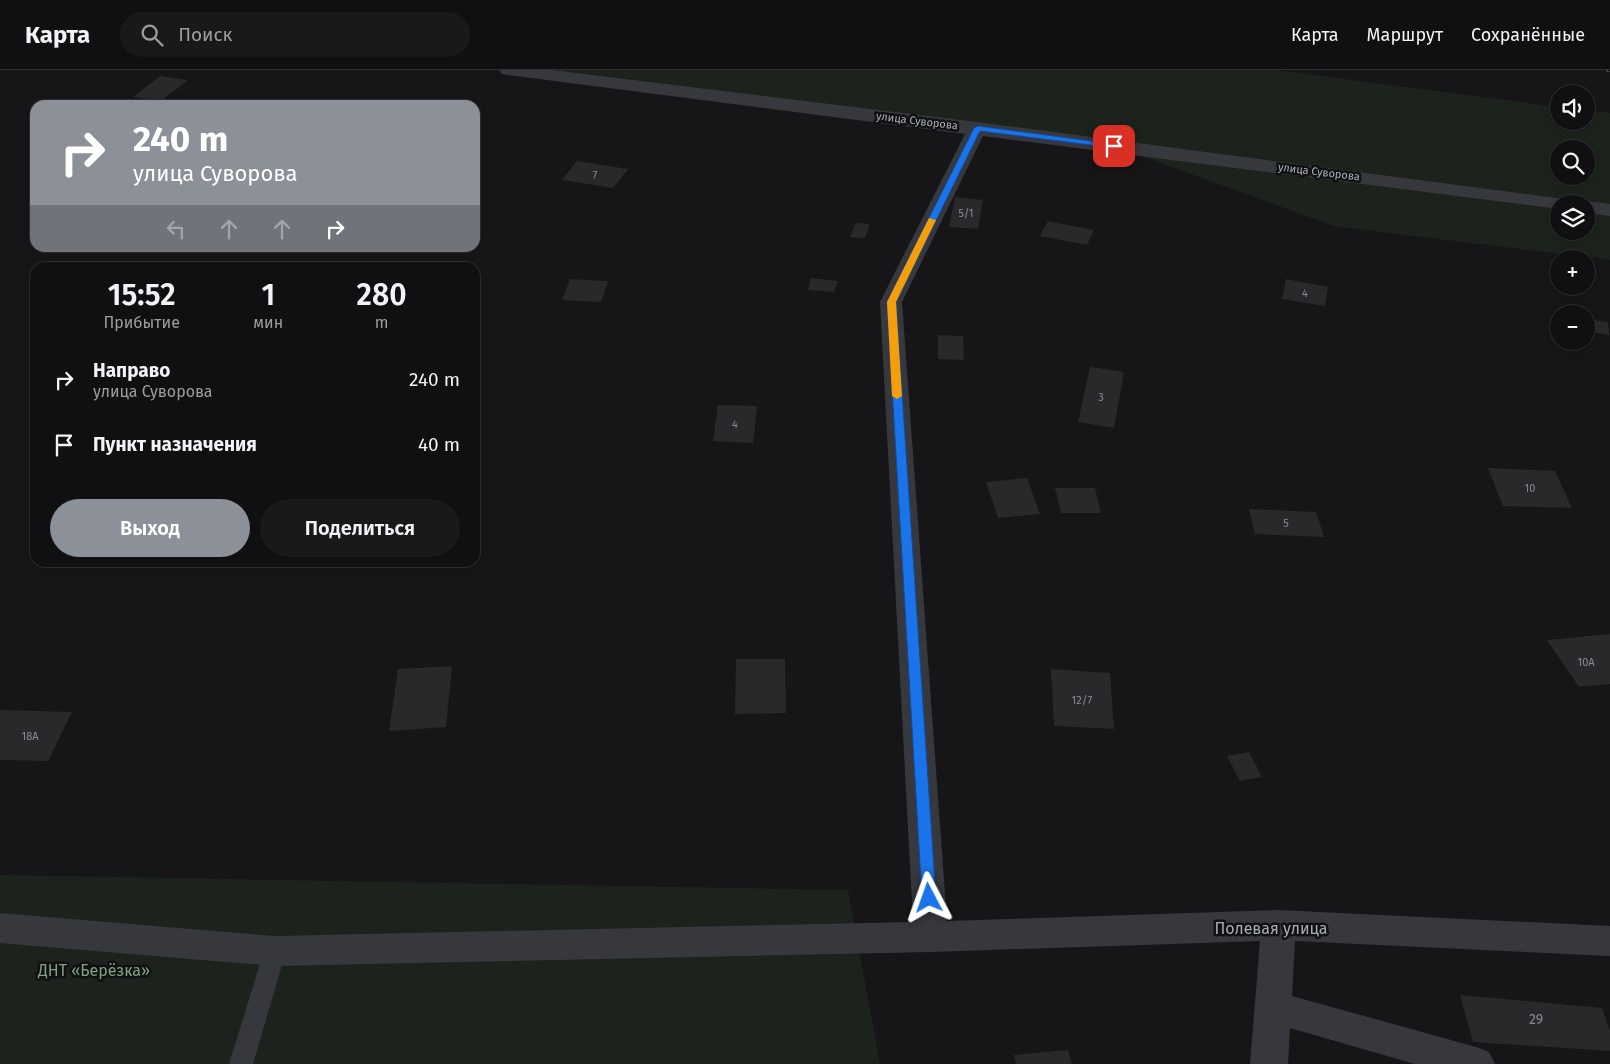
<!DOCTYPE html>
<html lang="ru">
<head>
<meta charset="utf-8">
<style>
  body { margin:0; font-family:"Fira Sans",sans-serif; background:#19191b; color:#f1f3f6; height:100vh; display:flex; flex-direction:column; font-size:19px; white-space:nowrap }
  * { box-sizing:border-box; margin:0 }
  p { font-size:16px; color:#9c9d9f }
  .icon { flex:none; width:28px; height:28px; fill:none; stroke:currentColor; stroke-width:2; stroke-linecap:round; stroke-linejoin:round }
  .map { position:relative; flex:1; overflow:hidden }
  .details { position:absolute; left:30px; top:192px; width:450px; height:305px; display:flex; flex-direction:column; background:#101012; border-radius:15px; box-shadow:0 2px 8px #0003,0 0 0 1px #303032 }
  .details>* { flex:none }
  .top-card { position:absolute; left:30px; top:30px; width:450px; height:152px; border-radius:15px; box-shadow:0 2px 8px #0003,0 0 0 1px #303032; background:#8c9099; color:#fff; overflow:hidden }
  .tools { position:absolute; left:1550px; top:15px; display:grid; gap:10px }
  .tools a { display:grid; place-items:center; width:45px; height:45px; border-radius:50%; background:#101012; box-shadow:0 2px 8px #0003,0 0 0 1px #303032; font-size:25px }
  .pin { position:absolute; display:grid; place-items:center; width:42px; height:42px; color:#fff; margin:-21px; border-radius:10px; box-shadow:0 2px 8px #0006 }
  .me { position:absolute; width:55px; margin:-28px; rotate:356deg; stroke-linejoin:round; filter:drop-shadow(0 0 4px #0008) }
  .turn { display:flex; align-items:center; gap:18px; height:105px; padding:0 20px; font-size:22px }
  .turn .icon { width:65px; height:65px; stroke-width:2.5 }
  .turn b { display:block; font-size:35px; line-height:42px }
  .lanes { display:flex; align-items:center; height:48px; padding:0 20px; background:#0003; justify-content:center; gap:25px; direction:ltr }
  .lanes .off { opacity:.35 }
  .eta { display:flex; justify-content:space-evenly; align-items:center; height:85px; text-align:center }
  .eta b { font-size:30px; font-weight:600; line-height:35px }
  .cta { display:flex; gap:10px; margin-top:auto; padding:10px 20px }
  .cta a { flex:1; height:58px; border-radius:30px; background:#8c9099; color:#fff; font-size:20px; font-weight:600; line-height:58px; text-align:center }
  .cta a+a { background:#19191b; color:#f1f3f6 }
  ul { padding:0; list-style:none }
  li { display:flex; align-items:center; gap:15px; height:65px; padding:0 20px }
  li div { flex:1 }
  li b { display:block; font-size:19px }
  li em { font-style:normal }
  header { display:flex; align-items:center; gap:30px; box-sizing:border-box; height:70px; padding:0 25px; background:#101012; border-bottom:1px solid #303032 }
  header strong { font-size:24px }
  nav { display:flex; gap:28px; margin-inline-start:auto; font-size:18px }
  .search { width:350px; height:45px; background:#19191b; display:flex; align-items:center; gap:12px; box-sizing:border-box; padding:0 18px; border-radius:28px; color:#9c9d9f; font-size:19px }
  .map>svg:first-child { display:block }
  .green { fill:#1c231d; fill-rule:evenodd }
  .building { fill:#29292c }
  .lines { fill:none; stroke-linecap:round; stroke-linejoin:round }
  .lane { fill:#37383d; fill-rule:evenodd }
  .street { fill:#37383d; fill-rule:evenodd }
  .rail-casing { stroke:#4a4c52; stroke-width:4 }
  .rail { stroke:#111113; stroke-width:2.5; stroke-dasharray:8; stroke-linecap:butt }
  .route { fill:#1a73e8; stroke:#114b97 }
  .slow { fill:#f59e0b }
  .labels { text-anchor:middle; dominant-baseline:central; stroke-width:5; stroke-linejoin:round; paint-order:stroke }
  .far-street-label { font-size:11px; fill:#a8adb8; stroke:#111113 }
  .number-label { font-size:11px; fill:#888b94 }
  .near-number-label { font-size:14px; fill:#888b94 }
  .near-street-label { font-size:16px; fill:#a8adb8; stroke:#111113 }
  .near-park-label { font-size:16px; fill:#7fa381; stroke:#111113 }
</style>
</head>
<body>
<header>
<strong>Карта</strong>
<div class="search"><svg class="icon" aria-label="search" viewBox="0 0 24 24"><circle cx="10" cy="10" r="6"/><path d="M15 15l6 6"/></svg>Поиск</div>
<nav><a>Карта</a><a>Маршрут</a><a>Сохранённые</a></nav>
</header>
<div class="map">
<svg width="1610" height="994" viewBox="0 0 1610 994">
  <rect width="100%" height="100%" fill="#161618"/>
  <!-- green -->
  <g class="green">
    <path d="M539 0H1275L1559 37V51H1586V40L1610 43V190L1334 156 1128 81ZM1559 79H1586V106H1559ZM1559 134H1586V161H1559Z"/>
    <path d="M0 805 848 820 880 994H0Z"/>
  </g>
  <!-- building -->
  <g class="building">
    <path d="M160 6 188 10 161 31 133 27Z"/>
    <path d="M577 91 628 99 613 118 562 110Z"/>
    <path d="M955 127 983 130 978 159 949 157Z"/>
    <path d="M1048 151 1094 160 1087 175 1040 166Z"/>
    <path d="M856 153 870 154 865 168 850 167Z"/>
    <path d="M811 208 838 211 834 222 808 220Z"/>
    <path d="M570 209 608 211 601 232 562 230Z"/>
    <path d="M1286 209 1328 217 1325 236 1282 229Z"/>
    <path d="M1586 249 1608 252 1609 265 1586 261Z"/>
    <path d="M938 265 963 266 964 290 938 289Z"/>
    <path d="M1090 297 1124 302 1114 358 1078 352Z"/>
    <path d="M718 335 757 336 753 373 713 371Z"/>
    <path d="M1488 398 1555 401 1572 438 1503 436Z"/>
    <path d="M1027 408 1040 444 998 448 986 412Z"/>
    <path d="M1055 418H1095L1101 443H1061Z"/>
    <path d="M1249 439 1316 442 1324 467 1255 464Z"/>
    <path d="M1610 564V614L1579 617 1547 570Z"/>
    <path d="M736 589H785L786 643 735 644Z"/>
    <path d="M452 596 446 657 389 661 398 599Z"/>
    <path d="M1051 599 1110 603 1114 659 1054 656Z"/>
    <path d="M0 640 72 642 48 691 0 690Z"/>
    <path d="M1249 682 1262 707 1240 711 1227 686Z"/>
    <path d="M1460 925 1602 938 1610 961V981L1473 972Z"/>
    <path d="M1068 980 1072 994H1016L1014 985Z"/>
  </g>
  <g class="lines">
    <!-- lane -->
    <path class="lane" d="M275 871 283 874 286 881 253 994H229L264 881 267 874Z"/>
    <!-- street -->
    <g class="street">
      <path d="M499 0H551L977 52 1571 130 1574 134H1559V139L983 66 902 232 947 851 1278 840 1610 856V886L1295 871 1292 926 1476 977 1489 982 1495 994H1415L1290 958 1288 994H1250L1260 871 931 882 275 896 0 873V843L275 866 913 852 880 232 965 64 508 5 502 4Z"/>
      <path d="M1586 131 1610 134V146L1586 143V134H1578Z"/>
    </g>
    <defs>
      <path id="rail" d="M1608 0H1610"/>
    </defs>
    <!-- rail casing -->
    <use href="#rail" class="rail-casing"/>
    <!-- rail -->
    <use href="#rail" class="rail"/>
  </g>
  <!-- route -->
  <path class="route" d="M978 56 1114 74 1118 76 1114 78 980 61 896 232 936 828 934 832 929 834 924 832 922 828 887 232 974 58Z"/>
  <!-- slow -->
  <path class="slow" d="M929 148 936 150 896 232 902 326 897 329 892 326 887 232Z"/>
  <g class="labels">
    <!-- far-street labels -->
    <g class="far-street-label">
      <text transform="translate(917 51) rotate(7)">улица Суворова</text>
      <text transform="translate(1319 102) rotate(7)">улица Суворова</text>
    </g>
    <!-- number labels -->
    <g class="number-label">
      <text x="595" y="105">7</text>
      <text x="966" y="143">5/1</text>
      <text x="1305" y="223">4</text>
      <text x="1101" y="327">3</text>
      <text x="735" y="354">4</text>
      <text x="1530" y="418">10</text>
      <text x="1286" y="453">5</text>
      <text x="1586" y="592">10А</text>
      <text x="1082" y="630">12/7</text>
      <text x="30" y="666">18А</text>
    </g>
    <!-- near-number labels -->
    <g class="near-number-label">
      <text x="1536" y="949">29</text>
    </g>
    <!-- near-street labels -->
    <g class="near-street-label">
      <text x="1271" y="858">Полевая улица</text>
    </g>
    <!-- near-park labels -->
    <g class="near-park-label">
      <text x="94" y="900">ДНТ «Берёзка»</text>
    </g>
  </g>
</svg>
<div class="tools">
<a><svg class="icon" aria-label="sound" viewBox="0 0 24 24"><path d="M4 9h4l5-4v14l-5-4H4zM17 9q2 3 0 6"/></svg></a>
<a><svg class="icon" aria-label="search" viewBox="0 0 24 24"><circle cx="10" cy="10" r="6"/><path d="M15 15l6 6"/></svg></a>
<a><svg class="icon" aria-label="layers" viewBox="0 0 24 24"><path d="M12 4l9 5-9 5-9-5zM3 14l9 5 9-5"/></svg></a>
<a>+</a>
<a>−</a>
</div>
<div class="pin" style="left:1114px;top:76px;background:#d93025"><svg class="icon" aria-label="arrive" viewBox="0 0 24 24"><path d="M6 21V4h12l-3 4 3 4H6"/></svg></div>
<svg class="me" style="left:929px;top:828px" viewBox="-20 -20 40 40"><path d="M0-17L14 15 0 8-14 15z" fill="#1a73e8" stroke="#fff" stroke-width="4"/></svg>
<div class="top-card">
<div class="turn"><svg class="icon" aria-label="right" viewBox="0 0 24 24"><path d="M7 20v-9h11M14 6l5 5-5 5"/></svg><div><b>240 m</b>улица Суворова</div></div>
<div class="lanes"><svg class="icon off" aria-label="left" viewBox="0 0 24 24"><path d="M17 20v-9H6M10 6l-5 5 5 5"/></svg><svg class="icon off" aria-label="ahead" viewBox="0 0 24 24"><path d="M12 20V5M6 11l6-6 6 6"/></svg><svg class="icon off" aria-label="ahead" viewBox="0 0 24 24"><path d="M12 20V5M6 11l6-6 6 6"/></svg><svg class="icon" aria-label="right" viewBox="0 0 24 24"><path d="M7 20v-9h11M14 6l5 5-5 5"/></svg></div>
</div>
<section class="details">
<div class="eta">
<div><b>15:52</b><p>Прибытие</p></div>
<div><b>1</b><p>мин</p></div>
<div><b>280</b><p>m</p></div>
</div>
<ul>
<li><svg class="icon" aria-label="right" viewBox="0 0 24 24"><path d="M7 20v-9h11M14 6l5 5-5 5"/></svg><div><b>Направо</b><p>улица Суворова</p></div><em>240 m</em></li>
<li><svg class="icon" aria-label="arrive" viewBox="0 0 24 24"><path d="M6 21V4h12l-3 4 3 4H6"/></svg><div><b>Пункт назначения</b></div><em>40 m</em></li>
</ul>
<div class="cta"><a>Выход</a><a>Поделиться</a></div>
</section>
</div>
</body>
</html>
